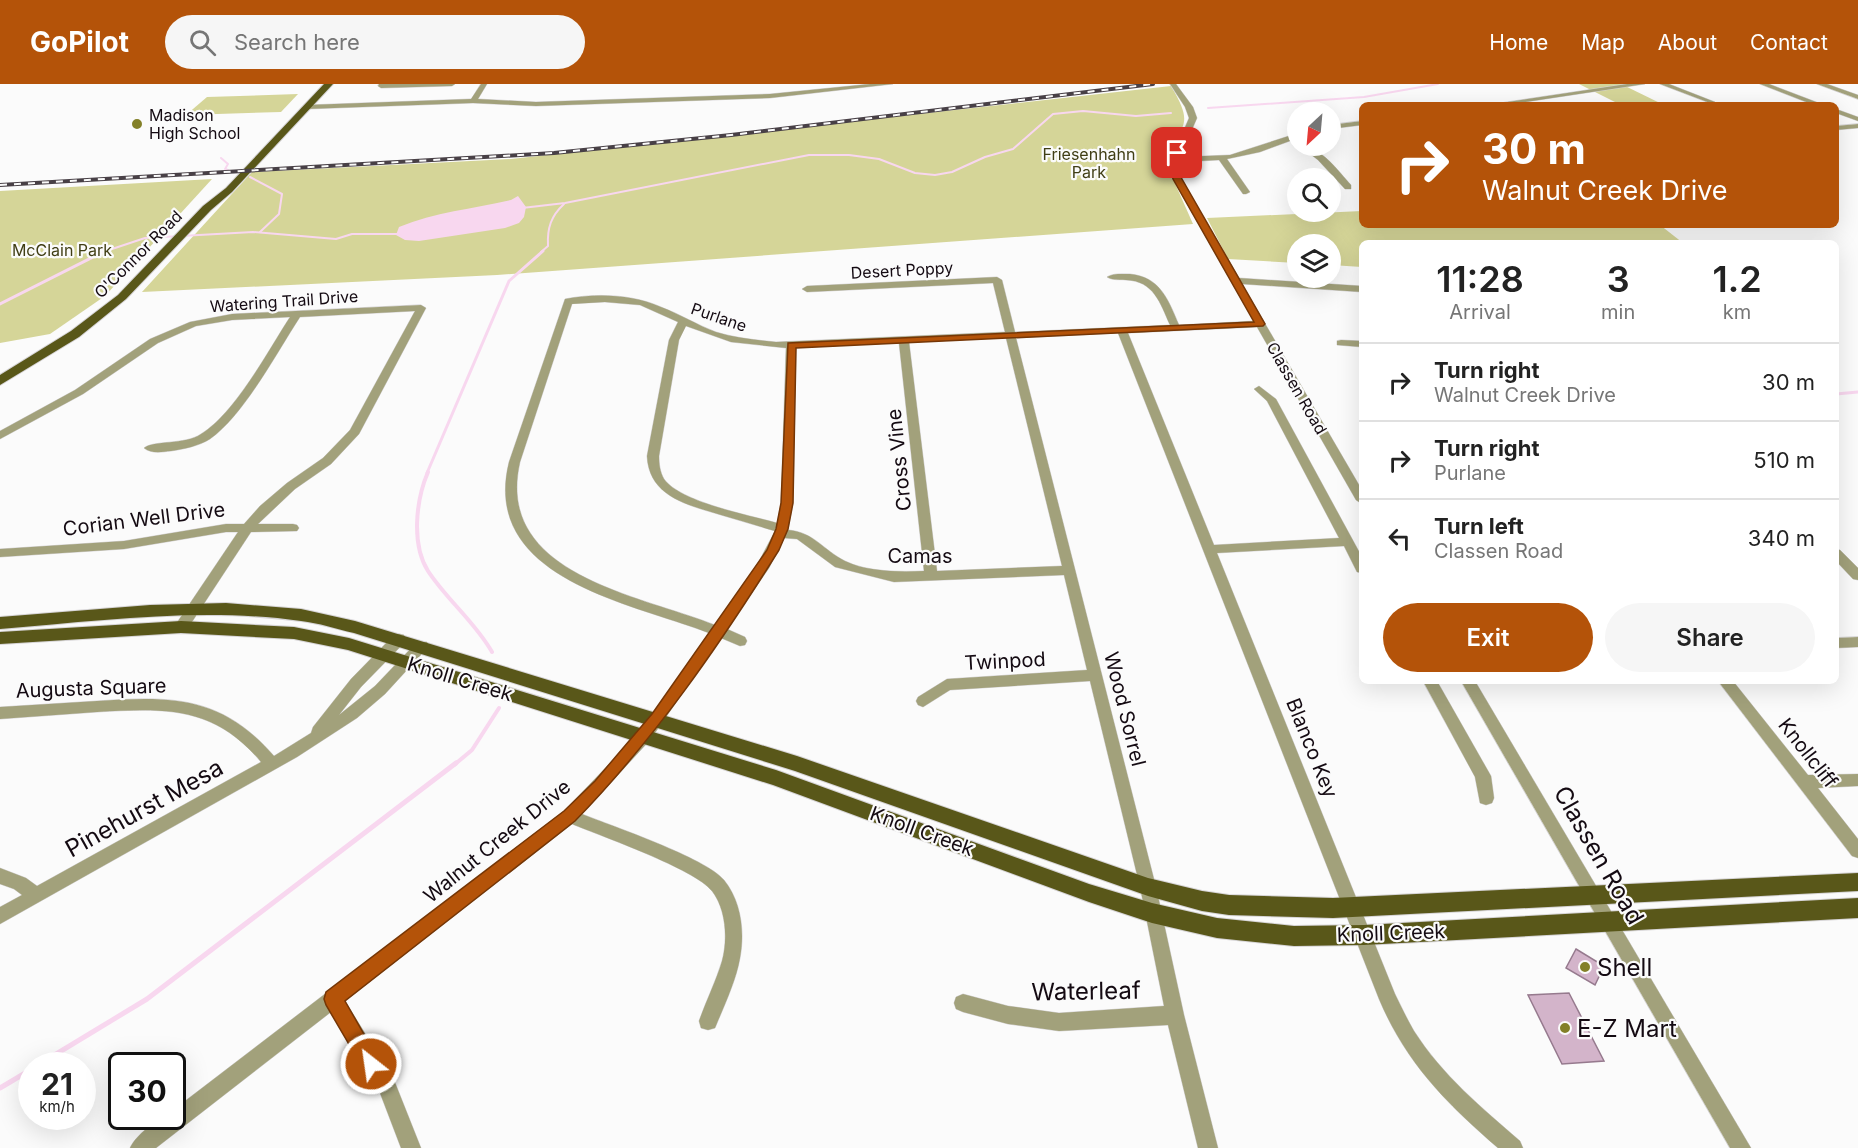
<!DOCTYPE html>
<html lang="en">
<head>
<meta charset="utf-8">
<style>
  body { margin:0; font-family:Inter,sans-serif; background:#f6f6f6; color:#222; height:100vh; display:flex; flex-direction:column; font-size:22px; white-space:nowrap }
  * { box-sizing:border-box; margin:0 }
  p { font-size:20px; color:#767676 }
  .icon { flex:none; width:33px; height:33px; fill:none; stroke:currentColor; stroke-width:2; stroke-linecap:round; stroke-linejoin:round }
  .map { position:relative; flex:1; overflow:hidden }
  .drawer { position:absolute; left:1359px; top:156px; width:480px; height:444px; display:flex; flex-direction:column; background:#fff; border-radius:9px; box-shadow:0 6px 24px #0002 }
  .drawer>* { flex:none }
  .hud { position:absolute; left:1359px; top:18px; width:480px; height:126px; border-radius:9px; box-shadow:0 6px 24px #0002; background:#b45309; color:#fff; overflow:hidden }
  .needle { width:39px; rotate:206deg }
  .fabs { position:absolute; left:1287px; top:18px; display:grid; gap:12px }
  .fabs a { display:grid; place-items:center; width:54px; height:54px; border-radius:50%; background:#fff; box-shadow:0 6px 24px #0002; font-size:30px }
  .speed { position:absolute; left:18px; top:968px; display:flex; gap:12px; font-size:30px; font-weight:700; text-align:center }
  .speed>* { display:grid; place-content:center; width:78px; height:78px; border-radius:50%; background:#fff; box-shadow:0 6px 24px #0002; line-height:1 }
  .speed small { font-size:15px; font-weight:400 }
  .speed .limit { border:3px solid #111; border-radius:9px; background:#fff; color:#111 }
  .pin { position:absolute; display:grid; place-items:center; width:51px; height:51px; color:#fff; margin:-26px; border-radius:12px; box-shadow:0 3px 9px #0006 }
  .me { position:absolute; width:66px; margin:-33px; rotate:330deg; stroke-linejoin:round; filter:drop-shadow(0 0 4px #0008) }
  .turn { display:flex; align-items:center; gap:21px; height:126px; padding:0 24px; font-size:27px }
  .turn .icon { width:78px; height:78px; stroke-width:2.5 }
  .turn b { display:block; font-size:42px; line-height:51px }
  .eta { display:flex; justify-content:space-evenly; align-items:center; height:102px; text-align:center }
  .eta b { font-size:36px; font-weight:600; line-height:42px }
  .primary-button { display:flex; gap:12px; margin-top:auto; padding:12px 24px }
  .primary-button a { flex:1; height:69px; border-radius:36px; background:#b45309; color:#fff; font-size:24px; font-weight:600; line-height:69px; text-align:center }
  .primary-button a+a { background:#f6f6f6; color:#222 }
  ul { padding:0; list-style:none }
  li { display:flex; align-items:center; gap:18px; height:78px; padding:0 24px; border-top:2px solid #e0e0e0 }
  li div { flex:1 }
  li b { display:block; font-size:22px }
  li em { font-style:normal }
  header { display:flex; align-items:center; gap:36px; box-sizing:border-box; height:84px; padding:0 30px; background:#b45309; color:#fff }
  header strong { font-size:28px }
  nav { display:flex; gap:33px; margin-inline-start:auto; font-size:21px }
  .search { width:420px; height:54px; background:#f6f6f6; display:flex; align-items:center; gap:15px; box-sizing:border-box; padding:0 21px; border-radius:33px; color:#767676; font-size:22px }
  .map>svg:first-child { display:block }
  .green { fill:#d5d598 }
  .water { fill:#f8d7ef }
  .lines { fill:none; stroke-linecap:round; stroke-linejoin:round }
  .stream-far3 { stroke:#f8d7ef; stroke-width:2 }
  .stream-far2 { stroke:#f8d7ef; stroke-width:3 }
  .stream-far1 { stroke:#f8d7ef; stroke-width:4 }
  .stream { stroke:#f8d7ef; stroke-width:5 }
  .building { fill:#d3b4ca; stroke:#967a8e; stroke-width:1.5 }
  .minor-casing { stroke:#d6d4d6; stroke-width:1 }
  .major-casing { stroke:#d6d4d6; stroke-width:2 }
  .minor { fill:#a2a17b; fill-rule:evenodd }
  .major { fill:#595719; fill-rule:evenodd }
  .rail-casing { stroke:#484046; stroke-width:4 }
  .rail { stroke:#fbfbfb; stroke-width:2; stroke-dasharray:7; stroke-linecap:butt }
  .route { fill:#b45309; stroke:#753606; stroke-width:1.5 }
  .poi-dot { fill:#838028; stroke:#fbfbfb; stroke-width:2 }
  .labels { text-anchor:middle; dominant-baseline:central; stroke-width:4.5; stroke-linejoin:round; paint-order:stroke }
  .far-poi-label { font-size:16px; fill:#140a12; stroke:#fbfbfb; text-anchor:start }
  .far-park-label { font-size:16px; fill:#403e15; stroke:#fbfbfb }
  .far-street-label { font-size:16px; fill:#140a12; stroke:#fbfbfb }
  .street-label { font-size:20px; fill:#140a12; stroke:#fbfbfb }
  .near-street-label { font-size:24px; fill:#140a12; stroke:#fbfbfb }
  .near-poi-label { font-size:24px; fill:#140a12; stroke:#fbfbfb; text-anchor:start }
</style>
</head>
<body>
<header>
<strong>GoPilot</strong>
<div class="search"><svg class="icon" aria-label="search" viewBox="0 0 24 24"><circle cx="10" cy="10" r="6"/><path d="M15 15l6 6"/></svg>Search here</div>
<nav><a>Home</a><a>Map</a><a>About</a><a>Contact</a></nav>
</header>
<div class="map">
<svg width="1858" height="1064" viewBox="0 0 1858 1064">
  <rect width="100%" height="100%" fill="#fbfbfb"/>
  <!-- green -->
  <g class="green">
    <path d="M1579 0H1621L1664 21H1621Z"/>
    <path d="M1171 2C1198 47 1177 39 1166 79L1193 140 497 191 142 208 252 88 511 75Z"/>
    <path d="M298 10 281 28 186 31 207 13Z"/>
    <path d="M212 95 105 212 50 250 0 259V107Z"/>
    <path d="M1362 127V141H1660L1683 159H1362V183L1331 181 1330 160H1298L1297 179 1228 175 1207 134Z"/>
  </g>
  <!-- water -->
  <path class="water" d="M518 112 526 123 524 133 519 139 505 144 419 157 405 156 396 151 399 143C435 128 473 125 511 116Z"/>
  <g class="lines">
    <!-- stream-far3 -->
    <g class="stream-far3">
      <path d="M1208 24 1364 13 1438 0"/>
      <path d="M221 74 228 80 225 85 228 86"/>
      <path d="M250 93 282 110 279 130 260 148"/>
      <path d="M522 124 565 119 809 71H849L879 75 915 89 935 91 952 88 985 73 1013 65 1053 30 1083 27 1136 32 1171 29"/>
      <path d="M103 168 145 154 253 148 336 155 352 150H400"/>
      <path d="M541 168 548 162C547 144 551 132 564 120"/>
    </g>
    <!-- stream-far2 -->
    <g class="stream-far2">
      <path d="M0 220 105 167"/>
      <path d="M1836 310 1858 308"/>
      <path d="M427 389 509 197 543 167"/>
    </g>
    <!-- stream-far1 -->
    <g class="stream-far1">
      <path d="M428 388C416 416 411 460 428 487 447 516 475 538 492 568"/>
      <path d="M454 681 472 666 499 624"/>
    </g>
    <!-- stream -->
    <g class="stream">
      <path d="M38 981 147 915 456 679"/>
      <path d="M0 1004 32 985"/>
    </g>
  </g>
  <!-- building -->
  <g class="building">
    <path d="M1576 865 1604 882 1595 901 1566 884Z"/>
    <path d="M1569 909 1604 977 1562 980 1528 911Z"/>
  </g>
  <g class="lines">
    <defs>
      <g id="minor">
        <path d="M379 0H455L452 2 381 4 378 2Z"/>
        <path d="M481 0H487L478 15 536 18 770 10 870 0H893L770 14 536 22 473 19 307 25 303 23 307 21 471 15Z"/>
        <path d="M1170 0H1176L1193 23 1197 34 1180 73 1230 71 1298 49V54L1260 68 1227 75 1250 108 1246 110H1243L1219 76 1179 78 1181 95 1239 194 1362 202V208L1242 200 1362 406V420L1356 416 1257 243 1128 249 1214 461 1339 454 1267 317 1254 305 1259 302 1276 315 1362 473V489L1357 488 1344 462 1217 469 1395 910C1401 922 1407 935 1414 947 1442 991 1482 1024 1520 1057L1523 1064H1498C1446 1019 1406 979 1379 915L1118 249 1016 254 1156 803 1184 931 1218 1064H1198L1168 941 1059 947 1008 940 963 928 956 925 954 919 956 913 963 910 1008 922 1059 929 1164 922 1140 803 1090 597 950 606 923 623 918 621 916 617 918 613 947 595 1087 586 1064 491 894 498 835 483 797 455 784 454 769 484 727 545 745 553 747 557 745 561 740 562 721 554 650 656 582 730C612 742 706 774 724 796 741 817 745 847 740 874 736 897 724 922 715 944L708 946 701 944 699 937C706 917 716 897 722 877 728 855 726 825 712 807 695 785 601 752 572 740L345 917 394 996 421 1064H401L380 1009 331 928 156 1064H130C135 1052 159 1032 172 1032V1027L564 727 640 648 709 549C632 519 480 495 509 378L565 215C595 209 632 210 661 223 680 230 697 241 716 248 736 254 756 256 776 258L1005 248 993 199 807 208 802 205 807 202 997 193 1002 196 1015 248 1170 241C1160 219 1154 197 1126 196 1119 195 1113 197 1107 193 1113 189 1122 190 1130 190 1160 193 1168 215 1179 241L1254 237 1173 95 1171 76 1189 34 1185 23ZM605 218 640 221 678 238 669 256 647 372C649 413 688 421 721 431 739 436 757 442 775 447L758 479 715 541C640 511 494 491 520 378L572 220ZM686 242 731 258 786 264 781 419 777 439C749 431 680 418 664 395 660 388 659 380 659 372L679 256ZM1006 254 1062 482 937 487 909 258ZM899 259 924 487C900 488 867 488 845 477 823 466 814 448 788 446L793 419 796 263Z"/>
        <path d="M1627 0H1645L1505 21H1487Z"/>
        <path d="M1660 0H1669L1715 18 1710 19Z"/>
        <path d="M1760 0H1769L1824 21H1814Z"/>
        <path d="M1817 0H1827L1858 11V15Z"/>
        <path d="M1836 25 1858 33V37L1836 29Z"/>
        <path d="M1362 37V41L1330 45V41Z"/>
        <path d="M1858 40V44L1836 46V42Z"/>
        <path d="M1300 62C1321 62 1338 87 1351 101V105H1345L1318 76Z"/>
        <path d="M421 221 426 224 359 350 331 380 295 405 258 440H293L297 441 299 444 297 447 251 448 186 547 181 548 174 543 238 448H226L124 465 0 473V465L124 457 226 440H244L260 422 287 399 323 374 350 346 415 227 300 233C277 268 244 331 210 355 199 362 184 365 171 367 162 368 151 370 144 364 153 356 185 361 201 350 235 329 268 267 290 233L232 236 196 242 158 259 83 310 0 355V347L75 306 150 255 190 238 232 230Z"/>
        <path d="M1341 256 1362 257V263L1337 261V257Z"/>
        <path d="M1836 465 1840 466 1858 484V496L1853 495 1836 477Z"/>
        <path d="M399 550 404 551 406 555 404 559 361 603 339 631 375 602 417 558H427L429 562 385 610 357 634 297 673 0 840V823L22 811 14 805 0 800V784L26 794 37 802 261 678C214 622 166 624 97 628 65 630 32 633 0 635V623C32 621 65 619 97 617 171 612 221 611 274 672L311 649 313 643 351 595 394 551Z"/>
        <path d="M1858 553V563L1836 564V554Z"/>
        <path d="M1423 597H1437L1491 692 1494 714 1492 719 1486 721 1480 719 1475 693Z"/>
        <path d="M1461 597H1475L1751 1064H1730Z"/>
        <path d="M1718 597H1733L1808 691 1858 690V702L1818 704 1858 755V774L1852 772Z"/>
      </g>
      <g id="major">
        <path d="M324 0H333L232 108 211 126 126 215 79 253 0 301V291L71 247 118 211 203 122 226 104Z"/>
        <path d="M226 519 301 525 355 537 797 672 1148 794 1202 807 1229 811 1333 814 1858 789V807L1333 834 1229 831 1202 827 1148 812 795 687 354 549C336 545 319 539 301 537 201 523 100 537 0 545V533L150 521Z"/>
        <path d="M181 537 294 543 349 554 776 686 1089 800 1152 819 1217 834 1294 842 1364 841 1858 814V834L1364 861 1294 862 1217 854 1152 839 1089 818 773 701 348 566 294 555 181 549 0 560V548Z"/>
      </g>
    </defs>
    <!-- minor casing -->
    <use href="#minor" class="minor-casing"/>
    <!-- major casing -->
    <use href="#major" class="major-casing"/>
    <!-- minor -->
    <use href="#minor" class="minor"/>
    <!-- major -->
    <use href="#major" class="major"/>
    <defs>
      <path id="rail" d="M0 101 554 69 731 51 1153 0"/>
    </defs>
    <!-- rail casing -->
    <use href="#rail" class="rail-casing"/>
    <!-- rail -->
    <use href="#rail" class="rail"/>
  </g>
  <!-- route -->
  <path class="route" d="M1174 68 1181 69 1178 82 1182 95 1265 240 1263 242 796 264 793 419 788 445 779 466C719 562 654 656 575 737L345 917 381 980 378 986 371 989 364 986 326 921 324 915 326 908 564 727 595 697 652 630 767 466 776 445 781 419 788 259 1254 238 1173 95 1170 82Z"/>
  <!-- markers -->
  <g class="poi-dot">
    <circle cx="137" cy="40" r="6"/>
    <circle cx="1585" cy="883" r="6"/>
    <circle cx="1565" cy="944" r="6"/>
  </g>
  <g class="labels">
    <!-- far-poi labels -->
    <g class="far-poi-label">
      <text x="149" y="31">Madison<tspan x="149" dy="18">High School</tspan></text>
    </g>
    <!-- far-park labels -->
    <g class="far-park-label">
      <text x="1089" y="70">Friesenhahn<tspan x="1089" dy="18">Park</tspan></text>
      <text x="62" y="166">McClain Park</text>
    </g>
    <!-- far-street labels -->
    <g class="far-street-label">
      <text transform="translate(138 170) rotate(-45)">O'Connor Road</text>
      <text transform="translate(902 186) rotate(-3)">Desert Poppy</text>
      <text transform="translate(284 217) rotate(-4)">Watering Trail Drive</text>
      <text transform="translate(719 233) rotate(19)">Purlane</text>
      <text transform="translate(1297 304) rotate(60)">Classen Road</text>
    </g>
    <!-- street labels -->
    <g class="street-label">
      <text transform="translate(899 376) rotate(-96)">Cross Vine</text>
      <text transform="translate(144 435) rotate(-7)">Corian Well Drive</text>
      <text x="920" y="472">Camas</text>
      <text transform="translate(1005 577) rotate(-3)">Twinpod</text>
      <text transform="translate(460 595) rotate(17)">Knoll Creek</text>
      <text transform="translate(91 604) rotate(-2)">Augusta Square</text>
      <text transform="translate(1125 625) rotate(76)">Wood Sorrel</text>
      <text transform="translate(1312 664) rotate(68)">Blanco Key</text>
      <text transform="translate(1808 669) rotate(52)">Knollcliff</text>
      <text transform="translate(922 747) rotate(20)">Knoll Creek</text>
      <text transform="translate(497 757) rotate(-39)">Walnut Creek Drive</text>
      <text transform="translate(1391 849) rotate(-2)">Knoll Creek</text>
    </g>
    <!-- near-street labels -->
    <g class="near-street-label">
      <text transform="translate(144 724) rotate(-29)">Pinehurst Mesa</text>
      <text transform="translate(1599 771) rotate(60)">Classen Road</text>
      <text transform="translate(1086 907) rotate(-1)">Waterleaf</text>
    </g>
    <!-- near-poi labels -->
    <g class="near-poi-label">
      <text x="1597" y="883">Shell</text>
      <text x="1577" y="944">E-Z Mart</text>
    </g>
  </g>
</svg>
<div class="fabs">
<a><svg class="needle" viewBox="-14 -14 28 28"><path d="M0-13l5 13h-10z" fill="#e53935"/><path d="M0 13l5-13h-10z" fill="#767676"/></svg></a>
<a><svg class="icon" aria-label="search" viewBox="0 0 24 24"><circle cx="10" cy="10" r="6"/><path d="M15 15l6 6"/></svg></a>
<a><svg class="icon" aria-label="layers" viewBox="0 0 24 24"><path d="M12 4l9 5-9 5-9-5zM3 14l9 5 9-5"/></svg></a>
</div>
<div class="speed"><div>21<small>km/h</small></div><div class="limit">30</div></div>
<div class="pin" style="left:1177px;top:69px;background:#d93025"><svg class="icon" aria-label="arrive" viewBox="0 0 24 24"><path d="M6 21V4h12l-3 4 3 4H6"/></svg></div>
<svg class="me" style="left:371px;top:980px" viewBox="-20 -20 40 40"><circle r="17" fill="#b45309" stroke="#fff" stroke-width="3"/><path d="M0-11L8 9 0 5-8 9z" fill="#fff"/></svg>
<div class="hud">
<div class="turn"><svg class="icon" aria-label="right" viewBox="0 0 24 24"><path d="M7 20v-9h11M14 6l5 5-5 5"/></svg><div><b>30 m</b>Walnut Creek Drive</div></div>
</div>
<section class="drawer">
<div class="eta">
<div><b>11:28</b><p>Arrival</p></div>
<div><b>3</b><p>min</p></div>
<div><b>1.2</b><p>km</p></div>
</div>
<ul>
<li><svg class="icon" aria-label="right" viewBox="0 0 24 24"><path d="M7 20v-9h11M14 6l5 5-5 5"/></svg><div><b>Turn right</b><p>Walnut Creek Drive</p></div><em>30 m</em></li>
<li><svg class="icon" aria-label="right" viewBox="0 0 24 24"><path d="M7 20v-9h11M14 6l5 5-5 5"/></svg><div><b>Turn right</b><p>Purlane</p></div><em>510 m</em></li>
<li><svg class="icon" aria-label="left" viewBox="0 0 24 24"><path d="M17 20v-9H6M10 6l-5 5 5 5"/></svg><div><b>Turn left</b><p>Classen Road</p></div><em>340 m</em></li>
</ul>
<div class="primary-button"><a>Exit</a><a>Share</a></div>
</section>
</div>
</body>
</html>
